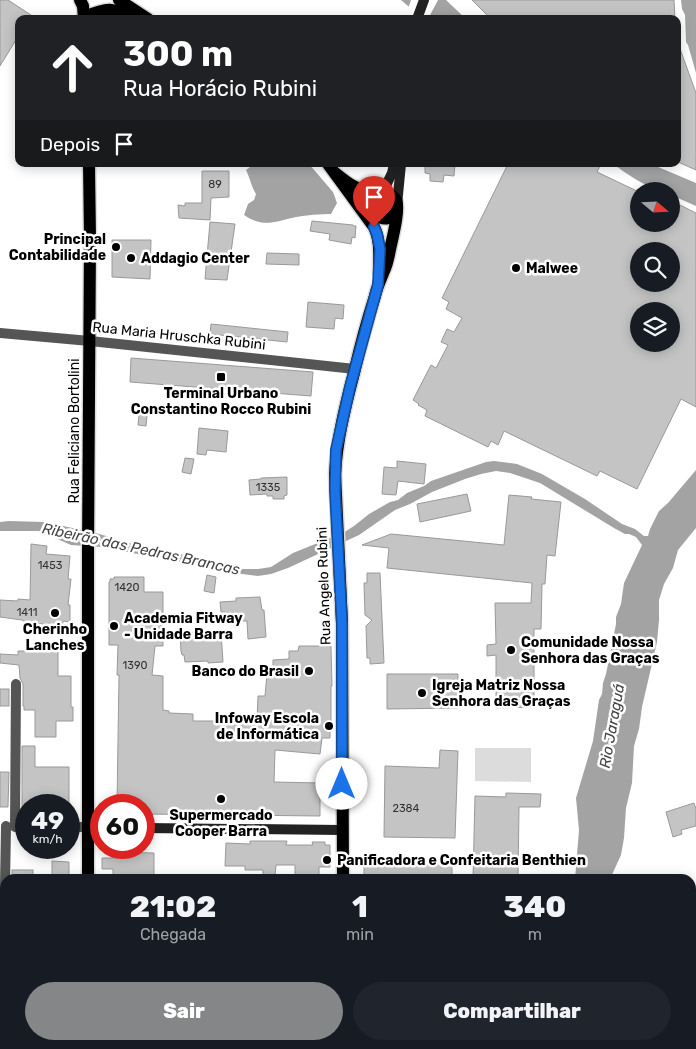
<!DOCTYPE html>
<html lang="pt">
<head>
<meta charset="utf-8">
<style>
  body { margin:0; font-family:Rubik,sans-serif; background:#20242c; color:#f1f3f6; height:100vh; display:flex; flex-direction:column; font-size:19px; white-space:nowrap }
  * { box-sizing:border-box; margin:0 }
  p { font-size:16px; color:#9ea1a6 }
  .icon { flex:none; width:28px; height:28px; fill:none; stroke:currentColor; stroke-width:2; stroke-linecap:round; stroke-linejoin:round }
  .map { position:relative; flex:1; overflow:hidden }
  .drawer { position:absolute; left:0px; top:874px; width:696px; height:176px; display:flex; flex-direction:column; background:#171b24; border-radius:15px 15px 0 0; box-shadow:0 2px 12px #0003 }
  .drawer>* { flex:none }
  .hud { position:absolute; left:15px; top:15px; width:666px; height:152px; border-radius:10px; box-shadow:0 2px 12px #0003; background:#202124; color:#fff; overflow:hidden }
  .needle { width:32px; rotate:109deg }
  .buttons { position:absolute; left:630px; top:182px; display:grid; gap:10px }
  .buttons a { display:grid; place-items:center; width:50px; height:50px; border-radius:50%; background:#171b24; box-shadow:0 2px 12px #0003; font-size:25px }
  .speed { position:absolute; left:15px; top:794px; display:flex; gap:10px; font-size:25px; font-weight:700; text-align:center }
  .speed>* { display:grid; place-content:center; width:65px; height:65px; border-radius:50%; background:#171b24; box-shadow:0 2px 12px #0003; line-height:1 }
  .speed small { font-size:12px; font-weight:400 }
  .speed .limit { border:8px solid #d22; background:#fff; color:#111 }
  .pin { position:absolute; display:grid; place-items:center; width:42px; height:42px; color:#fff; margin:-51px -21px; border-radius:50% 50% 50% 0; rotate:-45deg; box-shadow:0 0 5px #0007 }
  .pin .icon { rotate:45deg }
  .me { position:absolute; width:55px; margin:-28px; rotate:0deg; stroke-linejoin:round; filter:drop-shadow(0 0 4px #0008) }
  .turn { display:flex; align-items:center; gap:18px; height:105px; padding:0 25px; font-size:22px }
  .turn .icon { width:65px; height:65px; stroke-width:2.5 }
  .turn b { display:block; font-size:35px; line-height:42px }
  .then { display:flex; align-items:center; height:48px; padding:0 25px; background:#0003; gap:10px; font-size:19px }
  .eta { display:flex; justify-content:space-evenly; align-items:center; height:85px; text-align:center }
  .eta b { font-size:30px; font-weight:800; line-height:35px }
  .button { display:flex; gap:10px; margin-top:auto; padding:10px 25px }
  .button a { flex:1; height:58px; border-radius:30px; background:#858687; color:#fff; font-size:20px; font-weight:800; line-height:58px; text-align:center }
  .button a+a { background:#20242c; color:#f1f3f6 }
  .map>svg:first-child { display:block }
  .green { fill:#dcdcdc }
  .water { fill:#a3a3a3 }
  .pier { fill:#fff }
  .building { fill:#c4c4c4; stroke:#999; fill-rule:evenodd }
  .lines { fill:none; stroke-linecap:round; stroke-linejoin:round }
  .primary-casing { stroke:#dbdbdb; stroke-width:15 }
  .street { stroke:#555; stroke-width:10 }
  .secondary { stroke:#222; stroke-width:10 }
  .primary { stroke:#000; stroke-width:12 }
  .route-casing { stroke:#114b97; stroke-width:12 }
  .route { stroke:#1a73e8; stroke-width:9 }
  .poi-dot { fill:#000; stroke:#fff; stroke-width:2 }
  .labels { text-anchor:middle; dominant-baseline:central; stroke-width:5; stroke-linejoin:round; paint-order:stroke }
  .number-label { font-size:11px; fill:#313131 }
  .poi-label { font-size:14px; font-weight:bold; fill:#000; stroke:#fff; text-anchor:start }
  .street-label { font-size:14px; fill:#000; stroke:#fff }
  .water-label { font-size:15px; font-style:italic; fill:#444; stroke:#fff }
</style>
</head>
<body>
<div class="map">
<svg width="696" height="1049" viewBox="0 0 696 1049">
  <rect width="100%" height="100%" fill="#fff"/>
  <!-- green -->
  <g class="green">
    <path d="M475 748H531V782L475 781Z"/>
    <rect x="426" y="1045" width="128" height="4"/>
  </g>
  <!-- water -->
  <g class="water">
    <path d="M401 0H446L466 19H423Z"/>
    <path d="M681 0H696V73L688 45 686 42 685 15 682 9Z"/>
    <path d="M254 164H309L333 192 337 203 331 214C320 214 307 215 296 217 274 222 263 228 244 215L248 204 254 200 256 194C251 186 250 178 246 170Z"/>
    <path d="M613 164H651L696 183V206L671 195V191C650 191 630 176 613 164Z"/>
    <path d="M494 461 517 464 542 474 585 499 622 524 635 529 644 536H648L650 529 659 511 668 503 696 470V528L678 550 673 568 664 584 659 600V620L657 642 642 707 639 729 634 746 632 783 626 808 624 838 621 855 610 879H575L579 830 576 798 593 741 599 700 602 694 603 683 606 674 616 624V617L621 604 624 583 642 545 636 537 629 534H625L614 528 540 483 510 473 496 471 481 474 465 479 432 492 410 504 395 510 359 535 288 568 271 574 258 576 242 574 101 547 71 545 39 531H0V522L9 521 44 522 96 533 133 544 228 564 239 569H258L271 567 293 553 330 538 343 533 354 526 369 514 390 502 398 500 407 493 424 486 431 481 486 462Z"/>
    <path d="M691 1004 696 1010V1049H674L672 1045H691Z"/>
  </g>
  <!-- pier -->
  <path class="pier" d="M411 0H438L428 19H419L408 9Z"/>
  <!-- building -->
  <g class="building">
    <path d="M0 0H8L37 19H19V35L0 66Z"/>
    <path d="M472 0H674L675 19H491Z"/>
    <path d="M678 46H679L696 93V170L678 162Z"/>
    <path d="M425 164H455L454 176 444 175 443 182 430 181V174L425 173Z"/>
    <path d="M508 164H601L597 172 639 192V224H671V208L677 211 680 205 696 213V407L681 399 637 489 600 471 597 476 504 431 498 445 491 441 488 447 425 416 427 410 418 405 419 404 413 400 431 365 436 368 448 345 441 342 447 329 454 332 462 318 446 309 449 302 442 298ZM639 251H671V284H639ZM639 311H671V344H639Z"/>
    <path d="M202 171H229V197L211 198 210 220 179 218 178 205 185 206V203H202Z"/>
    <path d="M312 221 353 225V226H356L355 238 352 237 351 244 329 240 330 234 310 231Z"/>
    <path d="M210 222 235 224 227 280 205 279Z"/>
    <path d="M112 240H151L150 279 112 277Z"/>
    <path d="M267 253 299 254V265L266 264Z"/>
    <path d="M308 302 344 305 343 319 335 318 334 329 306 327Z"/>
    <path d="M211 324 288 332 287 342 210 334Z"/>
    <path d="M131 358 313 372 311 396 130 382Z"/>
    <path d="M139 415 147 416 146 426 138 425Z"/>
    <path d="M199 428 228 431 226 452 207 450 206 455 197 454Z"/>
    <path d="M185 458 194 459 191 474 182 472Z"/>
    <path d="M397 461 426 464 424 484 398 481 396 495 382 494 384 467 397 468Z"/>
    <path d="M287 477V495L284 496V499H273V496H267V494L250 495 249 480 261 479V478Z"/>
    <path d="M467 494 471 511 420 522 417 504Z"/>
    <path d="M509 495 532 497 531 499 561 502 555 556 547 555 545 584H542L541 629H534V707L496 708V655L487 656V645L496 644 495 603H531L532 583 387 568 389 548 362 545 391 534 504 545Z"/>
    <path d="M31 544 47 546 46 554 70 556 68 579H71L68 605H70V622L63 621 62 629 42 627 43 624 25 622 22 620 0 617V600L18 601V599L30 600Z"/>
    <path d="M367 573H380L384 663 370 664V658H367L366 626 372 620 365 615 364 583H367Z"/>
    <path d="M207 575 216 577 214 593 204 591Z"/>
    <path d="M114 577H144V592H163V646H155L152 675 163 676V710L169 711V713L193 714V721H226V715H238V721H257L258 696H265L267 674H273V660L289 659V651H298L299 646H331L332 686H331V726H330V738H322L320 754 275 750 274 782 320 783V816L144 814V805H117L119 675H117L118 645H109V582H110V579H114Z"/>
    <path d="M260 597 262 610H264L266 637 248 639 247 621H238L237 619 226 620 225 612H221L220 602 236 601V598Z"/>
    <path d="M199 632V634L221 632 223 662 208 663V661L185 662 184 655H182L181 651 180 633Z"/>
    <path d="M18 651H58V676H71V707H73V721H56V737H35V710H24V706H23V684L20 678 19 665 0 663V654L18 655Z"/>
    <path d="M387 674H458V708L387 709Z"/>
    <rect x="0" y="689" width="9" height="17"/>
    <path d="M22 746H35V767H69V805H26V807H22Z"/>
    <path d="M440 750 458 751 455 838 384 837 385 766 439 768Z"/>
    <path d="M0 772H9L8 807H0Z"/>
    <path d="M506 793 541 794 540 807H519L518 879H473L475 796 506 797Z"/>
    <path d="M694 803 696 809V826L681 830 682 834 673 837 666 812Z"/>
    <path d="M250 841H287L286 845H313L312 842H325V845H330V867H319V879H295V865H276L275 876H263V870H245V866H225L226 843 250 844Z"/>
    <path d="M113 852 154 853V879H113V869H102V858H113Z"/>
    <path d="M364 860 452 861V878L435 877V879H364Z"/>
    <path d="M52 861 69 862V879H52Z"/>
    <rect x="12" y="870" width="21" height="9"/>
  </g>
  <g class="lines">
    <defs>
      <g id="primary">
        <path d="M80 0 83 6 84 19"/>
        <path d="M119 0 148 19"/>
        <path d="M84 17C108 7 112 7 135 19"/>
        <path d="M328 164 374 227C381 241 379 257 379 273"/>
        <path d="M335 173C345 181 355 189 368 192 377 195 390 190 396 200 400 208 393 236 391 245 389 254 388 263 384 271 381 279 377 287 375 296 367 321 360 347 354 373 345 407 337 439 335 474L342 623 343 879"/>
        <path d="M382 194C359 206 386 232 397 210"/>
        <path d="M88 879V552L90 239 89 164"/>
        <path d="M86 1045V1049"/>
        <path d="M342 1049V1045"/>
      </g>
    </defs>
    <!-- primary casing -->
    <use href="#primary" class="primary-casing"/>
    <!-- street -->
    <g class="street">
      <path d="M0 333 90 341 355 369"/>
      <path d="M15 827 16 684"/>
      <path d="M69 827H89"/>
      <path d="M4 942 6 826"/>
      <path d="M0 1031H5"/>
      <path d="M608 1045V1049"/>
    </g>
    <!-- secondary -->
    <g class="secondary">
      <path d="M417 19 424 0"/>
      <path d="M382 194 392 173 394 164"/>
      <path d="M397 205 401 164"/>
      <path d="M89 827 101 828"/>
      <path d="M144 828 342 830"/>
    </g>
    <!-- primary -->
    <use href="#primary" class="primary"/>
  </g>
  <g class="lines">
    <defs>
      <path id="route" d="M342 784V623L335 490 336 450 350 387 378 285 380 249 377 234 374 227"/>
    </defs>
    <!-- route casing -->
    <use href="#route" class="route-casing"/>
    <!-- route -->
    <use href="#route" class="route"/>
  </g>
  <!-- markers -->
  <g class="poi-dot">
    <circle cx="116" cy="247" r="5"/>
    <circle cx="131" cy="258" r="5"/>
    <circle cx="516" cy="268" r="5"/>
    <rect x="216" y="372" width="10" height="10" rx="2.5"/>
    <circle cx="55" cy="613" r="5"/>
    <circle cx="114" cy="626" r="5"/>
    <circle cx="511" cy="650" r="5"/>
    <circle cx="309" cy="671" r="5"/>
    <circle cx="422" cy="693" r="5"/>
    <circle cx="329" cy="726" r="5"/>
    <circle cx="221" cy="799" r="5"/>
    <circle cx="327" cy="860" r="5"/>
  </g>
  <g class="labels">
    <!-- number labels -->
    <g class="number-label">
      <text x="215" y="184">89</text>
      <text x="268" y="487">1335</text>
      <text x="50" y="565">1453</text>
      <text x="127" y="587">1420</text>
      <text x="27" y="612">1411</text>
      <text x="135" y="665">1390</text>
      <text x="406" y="808">2384</text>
    </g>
    <!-- poi labels -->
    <g class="poi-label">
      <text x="106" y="239" text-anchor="end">Principal<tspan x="106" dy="16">Contabilidade</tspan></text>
      <text x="141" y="258">Addagio Center</text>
      <text x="526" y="268">Malwee</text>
      <text x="221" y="393" text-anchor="middle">Terminal Urbano<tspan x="221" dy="16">Constantino Rocco Rubini</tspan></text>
      <text x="124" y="618">Academia Fitway<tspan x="124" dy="16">- Unidade Barra</tspan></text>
      <text x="55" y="629" text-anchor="middle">Cherinho<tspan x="55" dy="16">Lanches</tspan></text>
      <text x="521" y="642">Comunidade Nossa<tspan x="521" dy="16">Senhora das Graças</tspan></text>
      <text x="299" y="671" text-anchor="end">Banco do Brasil</text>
      <text x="432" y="685">Igreja Matriz Nossa<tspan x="432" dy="16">Senhora das Graças</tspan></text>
      <text x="319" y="718" text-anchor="end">Infoway Escola<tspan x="319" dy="16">de Informática</tspan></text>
      <text x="221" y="815" text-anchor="middle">Supermercado<tspan x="221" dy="16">Cooper Barra</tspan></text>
      <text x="337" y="860">Panificadora e Confeitaria Benthien</text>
    </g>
    <!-- street labels -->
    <g class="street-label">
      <text transform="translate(179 336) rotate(6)">Rua Maria Hruschka Rubini</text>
      <text transform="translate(74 431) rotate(-90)">Rua Feliciano Bortolini</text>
      <text transform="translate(324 586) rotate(-92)">Rua Angelo Rubini</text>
    </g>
    <!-- water labels -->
    <g class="water-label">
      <text transform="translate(141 549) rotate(12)">Ribeirão das Pedras Brancas</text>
      <text transform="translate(612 726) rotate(-80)">Rio Jaraguá</text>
    </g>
  </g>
</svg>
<div class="buttons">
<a><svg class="needle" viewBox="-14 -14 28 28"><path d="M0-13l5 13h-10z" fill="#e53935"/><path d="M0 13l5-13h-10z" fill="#9ea1a6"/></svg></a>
<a><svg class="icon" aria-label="search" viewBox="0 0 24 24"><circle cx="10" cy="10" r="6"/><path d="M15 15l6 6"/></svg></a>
<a><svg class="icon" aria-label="layers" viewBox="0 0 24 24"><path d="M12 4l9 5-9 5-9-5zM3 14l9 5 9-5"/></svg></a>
</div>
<div class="speed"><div>49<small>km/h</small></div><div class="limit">60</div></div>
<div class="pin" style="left:374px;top:227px;background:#d93025"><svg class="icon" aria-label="arrive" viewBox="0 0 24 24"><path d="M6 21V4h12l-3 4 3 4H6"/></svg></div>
<svg class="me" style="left:342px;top:784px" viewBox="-20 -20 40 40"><circle r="19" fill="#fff"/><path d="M0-13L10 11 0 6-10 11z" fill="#1a73e8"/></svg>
<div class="hud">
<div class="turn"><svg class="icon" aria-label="ahead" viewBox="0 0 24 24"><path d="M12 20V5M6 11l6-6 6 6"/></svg><div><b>300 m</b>Rua Horácio Rubini</div></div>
<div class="then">Depois<svg class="icon" aria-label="arrive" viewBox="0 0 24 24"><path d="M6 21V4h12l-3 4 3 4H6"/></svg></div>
</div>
<section class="drawer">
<div class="eta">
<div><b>21:02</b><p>Chegada</p></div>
<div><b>1</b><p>min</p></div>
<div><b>340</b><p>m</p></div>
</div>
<div class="button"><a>Sair</a><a>Compartilhar</a></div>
</section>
</div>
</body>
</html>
